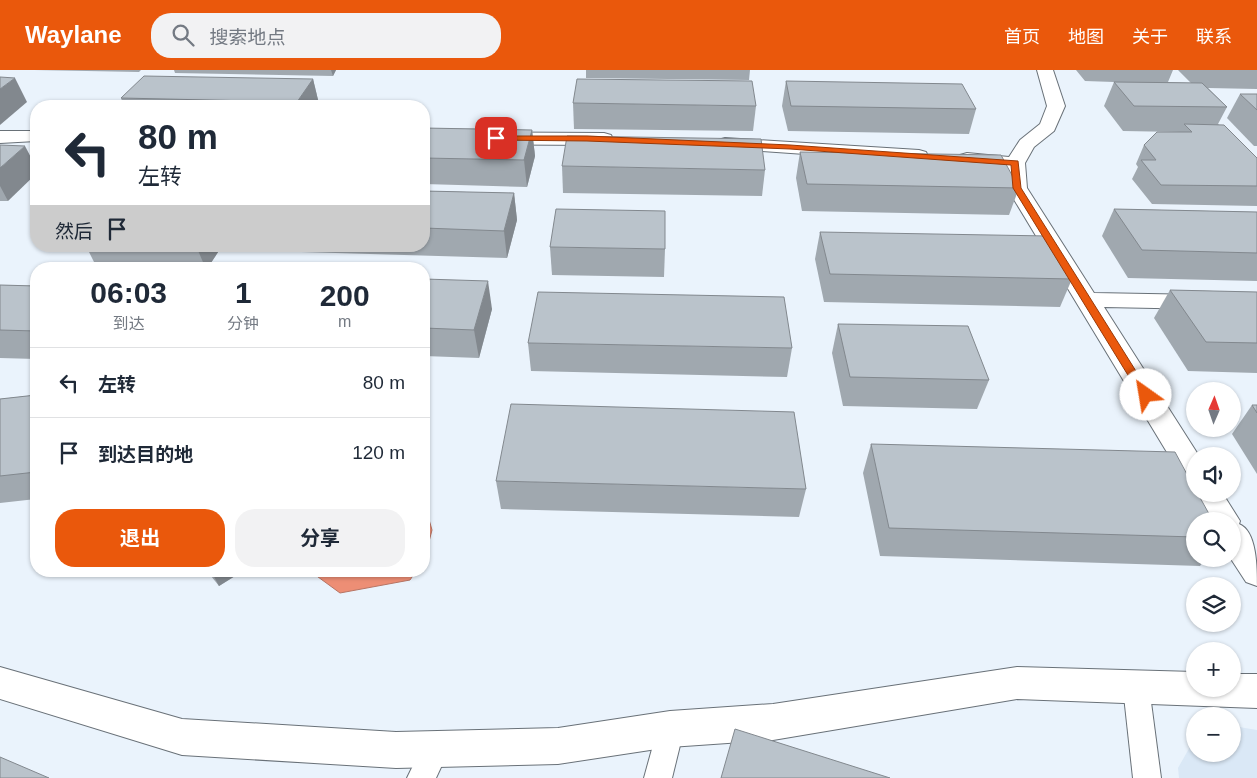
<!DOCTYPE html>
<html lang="zh">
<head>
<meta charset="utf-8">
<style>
  body { margin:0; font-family:Helvetica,"Noto Sans SC",sans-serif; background:#f2f2f3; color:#1f2937; height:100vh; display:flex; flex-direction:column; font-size:19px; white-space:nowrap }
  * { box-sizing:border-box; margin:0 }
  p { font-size:16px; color:#747a83 }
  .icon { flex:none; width:28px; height:28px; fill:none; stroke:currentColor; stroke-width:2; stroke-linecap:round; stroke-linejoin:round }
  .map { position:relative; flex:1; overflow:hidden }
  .drawer { position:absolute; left:30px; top:192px; width:400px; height:315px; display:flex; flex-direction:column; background:#fff; border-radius:20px; box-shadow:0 1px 4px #0004 }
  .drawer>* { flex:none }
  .guide { position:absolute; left:30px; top:30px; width:400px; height:152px; border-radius:20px; box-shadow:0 1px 4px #0004; background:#fff; color:#1f2937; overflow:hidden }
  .needle { width:32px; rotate:2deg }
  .controls { position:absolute; left:1186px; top:312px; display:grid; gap:10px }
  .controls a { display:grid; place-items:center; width:55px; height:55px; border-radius:50%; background:#fff; box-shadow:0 1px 4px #0004; font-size:25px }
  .pin { position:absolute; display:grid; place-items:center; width:42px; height:42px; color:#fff; margin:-21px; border-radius:10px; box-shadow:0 2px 8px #0006 }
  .me { position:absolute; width:55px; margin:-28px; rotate:328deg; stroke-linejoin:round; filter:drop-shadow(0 0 4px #0008) }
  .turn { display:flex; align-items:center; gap:18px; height:105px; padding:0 25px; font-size:22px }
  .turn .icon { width:65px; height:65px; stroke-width:2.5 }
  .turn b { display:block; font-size:35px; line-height:42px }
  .then { display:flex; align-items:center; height:48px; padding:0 25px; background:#0003; gap:10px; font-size:19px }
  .eta { display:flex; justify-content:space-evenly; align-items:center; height:85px; text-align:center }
  .eta b { font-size:30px; font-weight:700; line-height:35px }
  .primary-button { display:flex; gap:10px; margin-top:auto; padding:10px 25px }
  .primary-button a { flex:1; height:58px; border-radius:20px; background:#ea580c; color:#fff; font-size:20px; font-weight:700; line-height:58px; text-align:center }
  .primary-button a+a { background:#f2f2f3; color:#1f2937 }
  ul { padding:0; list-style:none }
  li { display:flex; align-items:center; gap:15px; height:70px; padding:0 25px; border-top:1px solid #e0e1e3 }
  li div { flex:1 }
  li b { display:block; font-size:19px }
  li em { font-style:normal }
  header { display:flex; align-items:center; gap:30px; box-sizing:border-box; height:70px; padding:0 25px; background:#ea580c; color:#fff }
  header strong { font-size:24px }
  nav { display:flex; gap:28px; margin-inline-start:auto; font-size:18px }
  .search { width:350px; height:45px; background:#f2f2f3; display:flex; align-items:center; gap:12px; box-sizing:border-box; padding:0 18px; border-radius:20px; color:#747a83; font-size:19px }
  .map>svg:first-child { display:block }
  .built { fill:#dae8f6 }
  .water { fill:#ed8e75; stroke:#b77565 }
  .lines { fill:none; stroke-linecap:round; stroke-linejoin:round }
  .service-casing { stroke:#697178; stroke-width:2 }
  .minor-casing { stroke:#697178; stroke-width:2 }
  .service { fill:#fff; fill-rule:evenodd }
  .minor { fill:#fff; fill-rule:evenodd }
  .wall { fill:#a0a8af }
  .shaded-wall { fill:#82888e }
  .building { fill:#bac3cb; stroke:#82888e }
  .route { fill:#ea580c; stroke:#983908 }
</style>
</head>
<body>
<header>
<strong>Waylane</strong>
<div class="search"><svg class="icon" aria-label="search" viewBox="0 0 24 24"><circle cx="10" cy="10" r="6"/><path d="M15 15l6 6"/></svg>搜索地点</div>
<nav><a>首页</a><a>地图</a><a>关于</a><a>联系</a></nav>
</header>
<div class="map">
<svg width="1257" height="708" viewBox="0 0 1257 708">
  <rect width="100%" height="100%" fill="#eaf3fc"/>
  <!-- built -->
  <path class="built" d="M1233 656 1257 660V708H1179L1178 698 1195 668V684H1232Z"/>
  <!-- water -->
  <g class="water">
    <path d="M424 432 432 460 424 491Z"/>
    <path d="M314 501H416L410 510 340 523 314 504Z"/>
  </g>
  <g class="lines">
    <defs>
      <g id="service">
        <path d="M1136 605 1145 608 1149 617 1161 708H1133L1123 617 1127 608Z"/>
        <path d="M670 646 680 650 684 659 672 708H644L660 650Z"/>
        <path d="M435 667 445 671 449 680 436 708H407L425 671Z"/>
      </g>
      <g id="minor">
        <path d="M1037 0H1053L1065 36 1054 61 1034 77 1025 93 1027 118 1094 223 1257 226V240L1104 237 1199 386H1195V415L1185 412 1007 118 1006 98 960 93 957 89 960 85 967 83 1009 87 1020 70 1040 54 1047 36Z"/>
        <path d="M0 61H36V71L0 73Z"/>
        <path d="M424 62 604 63 611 65 613 69 611 73 604 75 424 74Z"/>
        <path d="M725 68 919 80 926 82 928 86 926 90 919 92 718 78 716 74 718 70Z"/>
        <path d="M1195 419V424H1223L1240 451 1239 454C1257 461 1257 498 1257 516L1246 512 1231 489 1232 451H1209L1192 424Z"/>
        <path d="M0 597 182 649 396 662 558 658 670 641 773 634 1017 597 1195 602V619H1232V604H1257V638L1017 629 773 670 670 677 558 694 396 698 182 685 0 629Z"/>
      </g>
    </defs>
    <!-- service casing -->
    <use href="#service" class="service-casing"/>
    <!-- minor casing -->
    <use href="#minor" class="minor-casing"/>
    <!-- service -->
    <use href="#service" class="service"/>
    <!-- minor -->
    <use href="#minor" class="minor"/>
  </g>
  <!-- wall -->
  <g class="wall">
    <path d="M34 0H141L139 2Z"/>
    <path d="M174 0H336L333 6 175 3Z"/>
    <path d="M586 0H750L749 10 586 8Z"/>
    <path d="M1076 0H1173L1168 12 1191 13 1178 0H1257V19L1208 18 1227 37 1218 54 1257 88V136L1152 134 1132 109 1138 97 1136 94 1144 75 1180 62 1123 61 1104 36 1114 12 1085 11Z"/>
    <path d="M313 9 319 34 318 36H124L121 28Z"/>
    <path d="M786 11 976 39 969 64 788 61 782 36Z"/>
    <path d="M1240 24H1257V76H1254L1227 48Z"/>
    <path d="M573 33 756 36 753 61 574 59Z"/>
    <path d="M424 58 532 60 535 86 527 117 424 114Z"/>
    <path d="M0 75 8 131H0Z"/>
    <path d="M800 82 1019 118 1009 145 802 141 796 108Z"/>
    <path d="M562 96 765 100 762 126 563 123Z"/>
    <path d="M424 121 514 123 517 150 507 188 267 181 265 176H424Z"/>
    <path d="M1114 139 1257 142V211L1128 208 1102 166Z"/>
    <path d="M820 162 1072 209 1060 237 824 232 815 189Z"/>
    <path d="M86 176H222L207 199 97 198Z"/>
    <path d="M550 177 665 179 664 207 552 205Z"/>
    <path d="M424 209 492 239 479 288 424 286Z"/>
    <path d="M0 215 36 216V289L0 288Z"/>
    <path d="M1170 220 1257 222V303L1188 301 1154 248Z"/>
    <path d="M838 254 989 310 977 339 843 336 832 283Z"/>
    <path d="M528 273 792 278 787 307 531 301Z"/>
    <path d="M36 325V429L0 433V329Z"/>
    <path d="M1252 335H1257V404L1232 364Z"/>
    <path d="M871 374 1195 451V489H1205L1200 496 880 486 863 403Z"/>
    <path d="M496 411 806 419 799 447 501 439Z"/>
    <path d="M207 501H243L219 516Z"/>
  </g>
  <!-- shaded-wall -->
  <g class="shaded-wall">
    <path d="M331 0H336L333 6Z"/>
    <path d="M15 8 27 32 0 55V19Z"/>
    <path d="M313 9 319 34 318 36H298L297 32Z"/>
    <path d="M532 60 535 86 527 117 524 90Z"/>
    <path d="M25 76 36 97V104L8 131 0 116V98Z"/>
    <path d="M514 123 517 150 507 188 504 161Z"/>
    <path d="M196 176H222L207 199H206Z"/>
    <path d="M488 211 492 239 479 288 474 260Z"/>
    <path d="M211 501H243L219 516Z"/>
  </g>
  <!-- building -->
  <g class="building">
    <path d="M144 6 313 9 297 32 121 28Z"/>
    <path d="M0 7 15 8 0 19Z"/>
    <path d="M577 9 752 11 756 36 573 33Z"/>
    <path d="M786 11 962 14 976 39 791 36Z"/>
    <path d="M1114 12 1202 13 1227 37 1134 36Z"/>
    <path d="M1240 24H1257V40Z"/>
    <path d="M1184 54 1224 55 1257 88V116L1161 115 1141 90H1156L1144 75 1157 62H1192Z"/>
    <path d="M424 58 532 60 524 90 424 88Z"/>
    <path d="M567 66 761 69 765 100 562 96Z"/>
    <path d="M0 75 25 76 0 98Z"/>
    <path d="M800 82 1001 85 1019 118 807 114Z"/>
    <path d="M424 121 514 123 504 161 424 158Z"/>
    <path d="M556 139 665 141V179L550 177Z"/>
    <path d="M1114 139 1257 142V183L1142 180Z"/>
    <path d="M820 162 1048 166 1072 209 830 204Z"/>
    <path d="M424 209 488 211 474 260 424 258Z"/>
    <path d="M0 215 36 216V261L0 260Z"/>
    <path d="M1170 220 1257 222V273L1206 272Z"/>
    <path d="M538 222 784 227 792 278 528 273Z"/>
    <path d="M838 254 968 256 989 310 850 307Z"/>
    <path d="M36 325V402L0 406V329Z"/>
    <path d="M511 334 794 342 806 419 496 411Z"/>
    <path d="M1252 335H1257V343Z"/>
    <path d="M871 374 1175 382 1195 419V424H1198L1213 451H1195V467L889 458Z"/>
    <path d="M735 659 890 708H721Z"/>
    <path d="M0 687 49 708H0Z"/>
  </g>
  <!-- route -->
  <path class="route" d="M496 66H587L790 75 1018 91 1021 118 1151 325 1150 328H1142L1013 118 1011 95 790 79 587 71 494 70V66Z"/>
</svg>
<div class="controls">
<a><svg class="needle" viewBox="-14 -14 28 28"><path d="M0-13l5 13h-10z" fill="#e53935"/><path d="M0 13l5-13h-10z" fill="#747a83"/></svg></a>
<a><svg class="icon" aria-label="sound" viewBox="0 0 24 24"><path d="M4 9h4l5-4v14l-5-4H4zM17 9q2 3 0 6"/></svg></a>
<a><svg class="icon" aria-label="search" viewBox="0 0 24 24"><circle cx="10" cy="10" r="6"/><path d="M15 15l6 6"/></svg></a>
<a><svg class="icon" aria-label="layers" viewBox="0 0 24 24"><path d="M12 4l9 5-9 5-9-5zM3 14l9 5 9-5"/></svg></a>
<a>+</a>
<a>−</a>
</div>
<div class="pin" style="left:496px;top:68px;background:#d93025"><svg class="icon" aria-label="arrive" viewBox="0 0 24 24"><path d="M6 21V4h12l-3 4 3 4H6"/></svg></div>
<svg class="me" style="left:1146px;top:325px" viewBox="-20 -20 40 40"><circle r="19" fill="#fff"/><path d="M0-13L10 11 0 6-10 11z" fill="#ea580c"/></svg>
<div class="guide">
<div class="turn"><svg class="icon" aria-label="left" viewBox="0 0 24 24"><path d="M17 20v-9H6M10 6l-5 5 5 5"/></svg><div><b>80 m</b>左转</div></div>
<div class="then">然后<svg class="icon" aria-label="arrive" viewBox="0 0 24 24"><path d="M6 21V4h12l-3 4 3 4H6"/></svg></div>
</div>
<section class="drawer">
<div class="eta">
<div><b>06:03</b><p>到达</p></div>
<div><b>1</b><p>分钟</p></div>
<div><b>200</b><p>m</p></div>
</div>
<ul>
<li><svg class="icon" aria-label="left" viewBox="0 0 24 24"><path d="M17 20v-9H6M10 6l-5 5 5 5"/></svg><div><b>左转</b></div><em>80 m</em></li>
<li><svg class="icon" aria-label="arrive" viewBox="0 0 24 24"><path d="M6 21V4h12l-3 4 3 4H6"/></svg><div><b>到达目的地</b></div><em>120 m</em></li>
</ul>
<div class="primary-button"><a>退出</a><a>分享</a></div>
</section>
</div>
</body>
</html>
